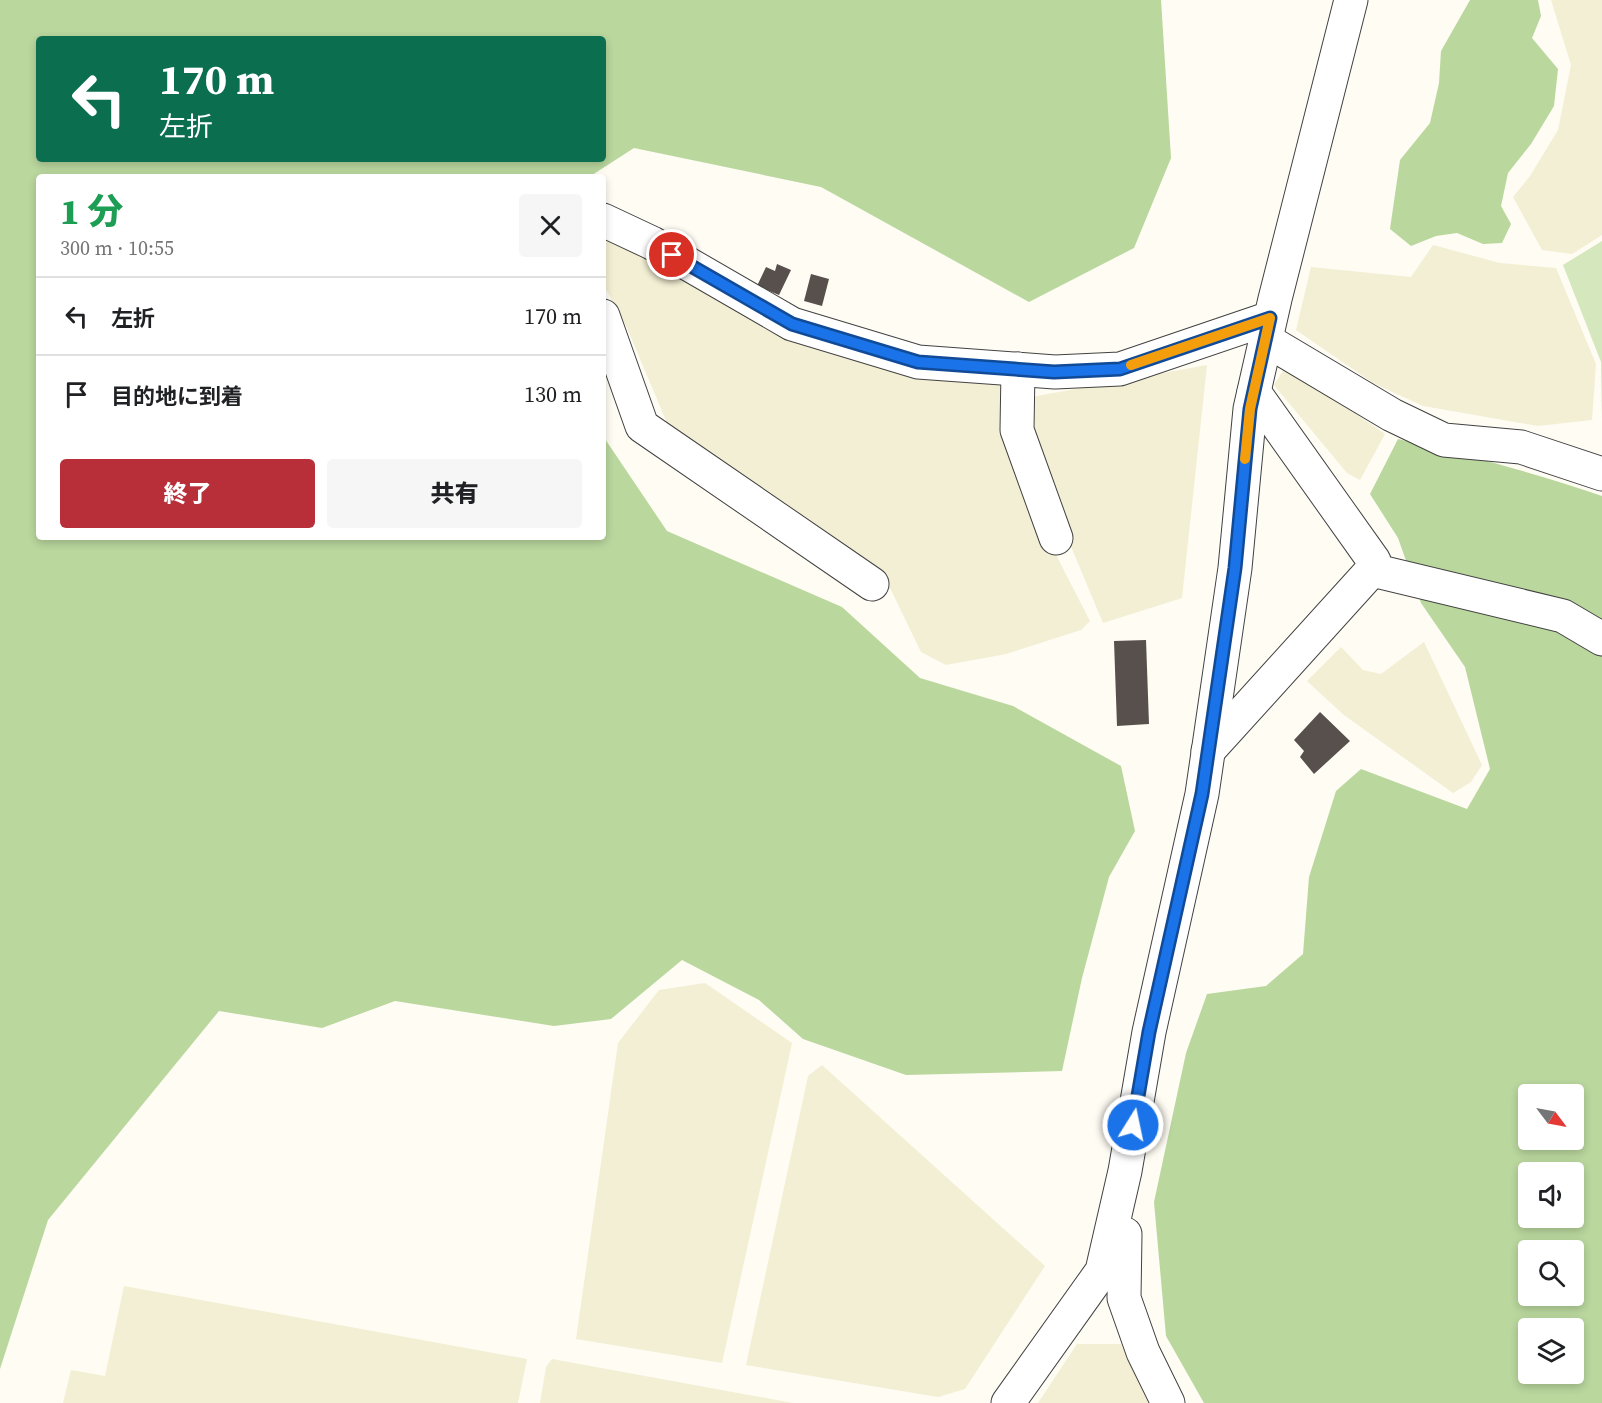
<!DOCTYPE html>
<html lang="ja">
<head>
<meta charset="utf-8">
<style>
  body { margin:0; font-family:"Source Serif 4","Noto Sans JP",serif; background:#f6f6f6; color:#202124; height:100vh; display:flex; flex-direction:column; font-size:22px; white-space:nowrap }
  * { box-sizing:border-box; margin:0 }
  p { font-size:20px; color:#757577 }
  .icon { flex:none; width:33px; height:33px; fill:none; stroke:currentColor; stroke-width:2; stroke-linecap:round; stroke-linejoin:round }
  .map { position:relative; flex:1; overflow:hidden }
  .side { position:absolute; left:36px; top:174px; width:570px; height:366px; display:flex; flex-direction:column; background:#fff; border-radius:6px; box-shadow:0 3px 9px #0003 }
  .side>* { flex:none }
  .hud { position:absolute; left:36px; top:36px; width:570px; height:126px; border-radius:6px; box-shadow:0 3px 9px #0003; background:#0b6e4f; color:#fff; overflow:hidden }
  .needle { width:39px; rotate:122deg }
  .buttons { position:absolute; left:1518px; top:1084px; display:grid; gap:12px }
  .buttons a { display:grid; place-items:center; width:66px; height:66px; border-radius:6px; background:#fff; box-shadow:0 3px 9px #0003; font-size:30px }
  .pin { position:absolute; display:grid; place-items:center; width:51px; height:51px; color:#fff; margin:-26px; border:3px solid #fff; border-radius:50%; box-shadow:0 2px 6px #0007 }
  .me { position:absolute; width:66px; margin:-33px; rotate:10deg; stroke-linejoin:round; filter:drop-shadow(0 0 4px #0008) }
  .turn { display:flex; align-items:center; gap:21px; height:126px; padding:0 24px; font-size:27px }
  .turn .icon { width:78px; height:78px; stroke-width:2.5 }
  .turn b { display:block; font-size:42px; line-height:51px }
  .round { display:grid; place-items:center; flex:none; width:63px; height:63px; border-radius:6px; background:#f6f6f6 }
  .summary { display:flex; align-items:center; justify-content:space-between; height:102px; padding:0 24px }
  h1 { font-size:36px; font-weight:800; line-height:45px; color:#1e9e55 }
  .primary-button { display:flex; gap:12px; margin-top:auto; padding:12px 24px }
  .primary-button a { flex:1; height:69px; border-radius:6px; background:#b82f3a; color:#fff; font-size:24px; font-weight:800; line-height:69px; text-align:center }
  .primary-button a+a { background:#f6f6f6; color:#202124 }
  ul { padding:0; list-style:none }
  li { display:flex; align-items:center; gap:18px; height:78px; padding:0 24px; border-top:2px solid #e0e0e0 }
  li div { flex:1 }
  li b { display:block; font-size:22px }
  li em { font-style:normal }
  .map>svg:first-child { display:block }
  .farmland { fill:#f3efd4 }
  .green { fill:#d5e7bd }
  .forest { fill:#bad79e; fill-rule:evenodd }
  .building { fill:#58504c }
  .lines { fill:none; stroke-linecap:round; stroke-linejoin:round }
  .minor-casing { stroke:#424242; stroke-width:35 }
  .minor { stroke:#fff; stroke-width:33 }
  .route-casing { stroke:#114b97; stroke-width:15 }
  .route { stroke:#1a73e8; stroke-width:10 }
  .slow { stroke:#f59e0b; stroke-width:10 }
</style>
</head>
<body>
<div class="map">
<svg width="1602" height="1403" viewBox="0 0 1602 1403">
  <rect width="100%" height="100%" fill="#fefcf3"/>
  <!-- farmland -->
  <g class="farmland">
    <path d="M1551 0H1602V235L1572 254 1542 250 1513 197 1530 176 1558 130 1571 65Z"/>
    <path d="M603 234 786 329 995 375 1006 389 1035 514 1090 621 1081 630 1006 654 946 665 921 652 891 590 851 550 687 443 667 423 627 328 603 284Z"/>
    <path d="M1433 245 1500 263 1556 268 1596 364 1592 420 1538 426 1423 406 1373 383 1296 330 1311 267 1411 277Z"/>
    <path d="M1207 365 1182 598 1103 623 1022 429 1026 398Z"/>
    <path d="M1286 366 1385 434 1360 480 1347 473 1274 385Z"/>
    <path d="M1424 642 1482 765 1471 782 1453 793 1344 715 1307 681 1341 647 1363 670 1381 674Z"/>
    <path d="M705 983 792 1043 722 1363 576 1339 618 1043 659 990Z"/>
    <path d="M822 1065 1045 1266 965 1389 938 1397 746 1365 808 1076Z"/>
    <path d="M124 1286 527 1359 518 1403H63L71 1370 105 1376Z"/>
    <path d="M1077 1344H1121L1148 1403H1038Z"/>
    <path d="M552 1359 793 1403H540L546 1367Z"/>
  </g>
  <!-- green -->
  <path class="green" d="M1602 241V419L1601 362 1563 265Z"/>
  <!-- forest -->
  <g class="forest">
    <path d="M0 0H1161L1171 158 1134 248 1029 302 821 187 634 148 589 177H39V537H603V436L667 531 842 607 920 678 1013 706 1121 766 1135 831 1109 877 1082 978 1062 1071 906 1075 803 1039 759 1000 682 960 611 1019 554 1026 395 1001 322 1028 219 1011 48 1220 0 1369ZM39 39H603V159H39Z"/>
    <path d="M1470 0H1538L1541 16 1532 38 1558 69 1554 106 1531 144 1508 173 1501 206 1511 224 1502 243 1483 244 1457 233 1436 236 1411 246 1390 229 1400 160 1430 123 1439 83 1441 51Z"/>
    <path d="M1398 439C1467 455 1535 473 1602 496V1403H1204L1166 1336 1154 1202 1186 1053 1207 994 1266 986 1303 954 1309 877 1336 791 1361 769 1467 809 1490 769 1465 667 1421 603 1398 538 1370 494ZM1528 1095H1574V1140H1528ZM1528 1173H1574V1218H1528ZM1528 1251H1574V1296H1528ZM1528 1329H1574V1374H1528Z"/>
  </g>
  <!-- building -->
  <g class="building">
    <path d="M777 264 791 270 779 295 757 286 766 267 775 271Z"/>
    <path d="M811 274 829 279 822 306 804 301Z"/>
    <path d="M1146 640 1149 724 1117 726 1114 641Z"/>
    <path d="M1320 712 1350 741 1314 774 1300 757 1304 751 1294 740Z"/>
  </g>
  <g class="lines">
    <defs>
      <g id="minor">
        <path d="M603 220 652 243 792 324 918 362 1055 372 1120 369 1270 318"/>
        <path d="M603 316 642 426 872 584"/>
        <path d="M1266 340 1392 415 1444 440 1521 447 1602 474"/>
        <path d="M1018 369 1017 430 1056 538"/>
        <path d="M1372 570 1563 616 1602 639"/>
        <path d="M1208 751 1372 570 1374 561 1254 392"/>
        <path d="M1125 1234 1124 1298 1143 1352 1168 1403"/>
        <path d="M1008 1403 1102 1271 1125 1171 1149 1032 1202 794 1235 568 1250 409 1275 299 1351 0"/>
      </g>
    </defs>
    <!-- minor casing -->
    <use href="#minor" class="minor-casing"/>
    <!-- minor -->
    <use href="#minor" class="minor"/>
  </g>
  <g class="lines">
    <defs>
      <path id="route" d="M672 255 792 324 918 362 1054 372 1120 369 1270 318 1250 409 1235 568 1202 794 1149 1032 1133 1125"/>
    </defs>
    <!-- route casing -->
    <use href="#route" class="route-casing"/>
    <!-- route -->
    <use href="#route" class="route"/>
    <!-- slow -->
    <path class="slow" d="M1131 365 1270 318 1250 409 1245 459"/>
  </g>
</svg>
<div class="buttons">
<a><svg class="needle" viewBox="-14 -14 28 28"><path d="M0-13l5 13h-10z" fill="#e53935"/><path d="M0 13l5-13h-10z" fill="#757577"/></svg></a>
<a><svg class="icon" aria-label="sound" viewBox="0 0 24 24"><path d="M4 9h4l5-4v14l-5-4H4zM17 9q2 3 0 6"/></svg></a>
<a><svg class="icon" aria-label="search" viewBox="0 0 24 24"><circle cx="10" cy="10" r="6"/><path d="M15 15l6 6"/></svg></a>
<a><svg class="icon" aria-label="layers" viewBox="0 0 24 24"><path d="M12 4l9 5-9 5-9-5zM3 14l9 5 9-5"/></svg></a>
</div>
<div class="pin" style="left:672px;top:255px;background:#d93025"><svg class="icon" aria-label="arrive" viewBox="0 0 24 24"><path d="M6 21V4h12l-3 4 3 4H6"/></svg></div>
<svg class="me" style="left:1133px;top:1125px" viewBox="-20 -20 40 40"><circle r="17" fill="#1a73e8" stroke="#fff" stroke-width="3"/><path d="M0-11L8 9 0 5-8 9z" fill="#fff"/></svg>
<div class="hud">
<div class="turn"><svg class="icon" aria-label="left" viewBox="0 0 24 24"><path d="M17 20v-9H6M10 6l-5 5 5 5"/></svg><div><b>170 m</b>左折</div></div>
</div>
<section class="side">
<div class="summary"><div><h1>1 分</h1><p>300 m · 10:55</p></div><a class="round"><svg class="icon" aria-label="close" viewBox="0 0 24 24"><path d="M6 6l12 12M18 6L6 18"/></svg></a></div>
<ul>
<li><svg class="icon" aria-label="left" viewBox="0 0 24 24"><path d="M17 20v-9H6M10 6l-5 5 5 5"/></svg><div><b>左折</b></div><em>170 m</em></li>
<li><svg class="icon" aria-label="arrive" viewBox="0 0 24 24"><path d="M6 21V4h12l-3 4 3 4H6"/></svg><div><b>目的地に到着</b></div><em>130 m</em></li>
</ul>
<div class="primary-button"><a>終了</a><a>共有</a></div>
</section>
</div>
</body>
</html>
